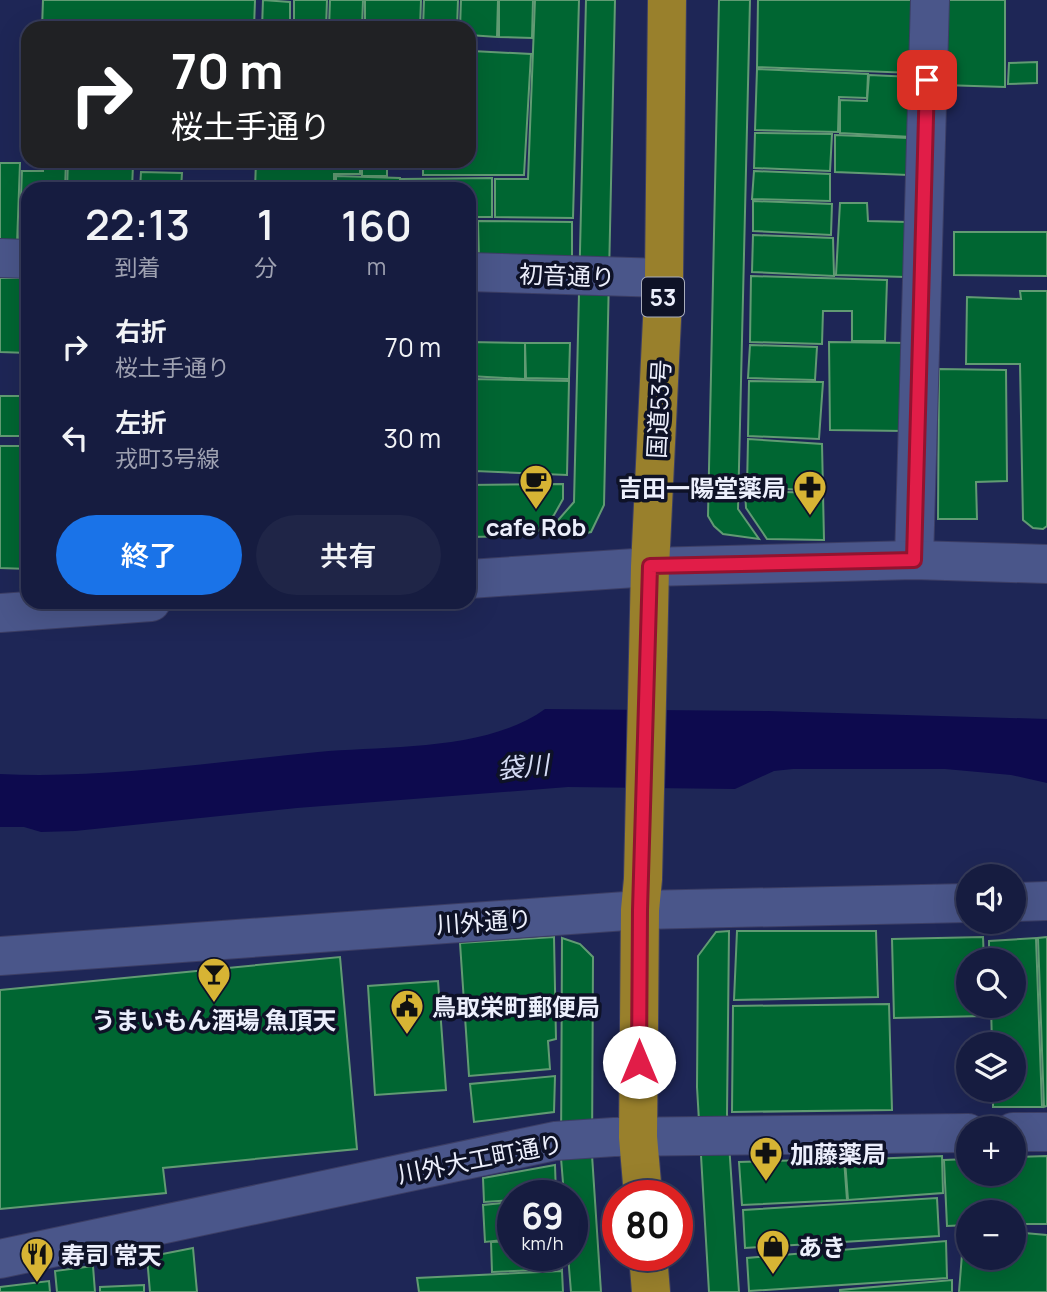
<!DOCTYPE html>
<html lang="ja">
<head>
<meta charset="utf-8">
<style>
  body { margin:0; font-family:Manrope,"Noto Sans JP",sans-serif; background:#1f2547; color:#f1f3f6; height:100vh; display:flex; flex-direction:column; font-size:26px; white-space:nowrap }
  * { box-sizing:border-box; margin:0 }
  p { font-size:23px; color:#9ea1b1 }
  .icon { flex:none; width:38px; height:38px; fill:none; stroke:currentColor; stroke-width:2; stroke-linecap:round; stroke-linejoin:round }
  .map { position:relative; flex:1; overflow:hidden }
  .sheet { position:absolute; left:21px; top:182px; width:455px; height:427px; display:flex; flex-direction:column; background:#161c40; border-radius:21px; box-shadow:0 7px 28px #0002,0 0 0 2px #353a59 }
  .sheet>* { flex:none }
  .guide { position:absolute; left:21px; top:21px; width:455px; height:147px; border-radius:21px; box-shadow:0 7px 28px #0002,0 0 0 2px #353a59; background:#202124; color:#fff; overflow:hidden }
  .fabs { position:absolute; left:956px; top:864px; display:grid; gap:14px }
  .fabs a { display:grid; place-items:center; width:70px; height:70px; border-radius:50%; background:#161c40; box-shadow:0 7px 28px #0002,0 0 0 2px #353a59; font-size:35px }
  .speed { position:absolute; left:497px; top:1180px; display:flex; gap:14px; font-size:35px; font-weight:700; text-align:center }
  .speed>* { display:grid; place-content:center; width:91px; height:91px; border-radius:50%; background:#161c40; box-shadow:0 7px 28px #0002,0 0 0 2px #353a59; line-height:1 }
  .speed small { font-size:18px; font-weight:400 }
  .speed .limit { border:10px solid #d22; background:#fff; color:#111 }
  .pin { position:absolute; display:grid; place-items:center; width:60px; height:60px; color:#fff; margin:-30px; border-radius:14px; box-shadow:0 4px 10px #0006 }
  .me { position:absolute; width:77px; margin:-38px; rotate:0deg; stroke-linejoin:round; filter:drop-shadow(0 0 5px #0008) }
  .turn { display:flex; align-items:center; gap:24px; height:147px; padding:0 35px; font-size:32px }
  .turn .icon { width:91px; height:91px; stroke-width:2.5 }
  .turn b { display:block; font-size:49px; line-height:60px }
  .eta { display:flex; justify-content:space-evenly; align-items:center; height:119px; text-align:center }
  .eta b { font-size:42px; font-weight:600; line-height:49px }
  .button { display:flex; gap:14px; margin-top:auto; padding:14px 35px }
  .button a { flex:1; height:80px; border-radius:42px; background:#1a73e8; color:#fff; font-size:28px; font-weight:600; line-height:80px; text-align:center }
  .button a+a { background:#1f2547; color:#f1f3f6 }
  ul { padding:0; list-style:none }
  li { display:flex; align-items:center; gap:21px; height:91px; padding:0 35px }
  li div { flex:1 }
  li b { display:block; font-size:26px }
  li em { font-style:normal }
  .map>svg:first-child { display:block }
  .water { fill:#0d0a4e }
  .building { fill:#006632; stroke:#619b73; stroke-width:2 }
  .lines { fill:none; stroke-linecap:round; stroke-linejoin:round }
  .minor-casing { stroke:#3c3e65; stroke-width:40 }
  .highway-casing { stroke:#3c3e65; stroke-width:40 }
  .minor { stroke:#4a568a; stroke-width:38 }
  .highway { stroke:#99802c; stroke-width:38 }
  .route-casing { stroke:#92132f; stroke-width:18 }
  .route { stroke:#e11d48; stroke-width:12 }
  .labels { text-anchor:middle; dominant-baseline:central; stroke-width:7; stroke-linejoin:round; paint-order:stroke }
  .shield { fill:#0e1227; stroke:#a9adbc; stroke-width:2 }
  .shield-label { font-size:23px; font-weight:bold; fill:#eceffc }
  .street-label { font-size:24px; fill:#eceffc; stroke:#0e1227 }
  .poi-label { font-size:24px; font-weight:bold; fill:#eceffc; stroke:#0e1227; text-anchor:start }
  .water-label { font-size:26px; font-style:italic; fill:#d5dcf5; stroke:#0e1227 }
</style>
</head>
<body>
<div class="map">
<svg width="1047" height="1292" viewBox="0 0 1047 1292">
  <rect width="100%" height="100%" fill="#1e2656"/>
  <!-- water -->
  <path class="water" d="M545 709 768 711 1047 719V783L1011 775 945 769H793L774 771 735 789 568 787 297 808 75 831 41 832 24 827H0V774C106 779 212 762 318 752 387 746 488 751 545 709Z"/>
  <!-- building -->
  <g class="building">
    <path d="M43 0H255L254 28H42Z"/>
    <path d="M263 0 290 2V28H262Z"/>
    <path d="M294 0H327L326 28H294Z"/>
    <path d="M330 0H363L362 28H329Z"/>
    <path d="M365 0H421L420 28H365Z"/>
    <path d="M424 0H458L457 28H423Z"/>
    <path d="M461 0H498L497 37 469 35V28H460Z"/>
    <path d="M499 0H533L532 38 499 37Z"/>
    <path d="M535 0H579L573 218 495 217V179H528Z"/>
    <path d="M586 0H615L604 505 591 532 566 537 545 535 574 502Z"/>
    <path d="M719 0H750L738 509 759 539 723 534 714 526 708 516Z"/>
    <path d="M758 0H913V73L757 67Z"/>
    <path d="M944 0H1005V87L943 85Z"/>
    <path d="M472 51 531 54 524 175H423V161H469V91H472Z"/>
    <path d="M1037 62V83L1008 84 1009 63Z"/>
    <path d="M757 69 868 74 867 98 839 97 838 132 755 130Z"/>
    <path d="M869 75 913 77 912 137 840 133V100L867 101Z"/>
    <path d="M755 133 832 134 830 171 754 168Z"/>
    <path d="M835 135 909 138 908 175 835 172Z"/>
    <path d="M43 161H66L65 189H28V245H19L22 171H43Z"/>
    <path d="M68 161 133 165 132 189H67Z"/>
    <path d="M133 161H180L179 163Z"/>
    <path d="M256 161H360V174H334V189H255Z"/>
    <rect x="362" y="161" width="25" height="15"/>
    <path d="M0 163H20L17 244H0Z"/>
    <path d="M754 171 830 174V201L752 199Z"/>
    <path d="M141 172 182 173 181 189H140Z"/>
    <path d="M336 176 400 178V189H336Z"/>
    <path d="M492 178V217H476L474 261H469V189H402V179Z"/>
    <path d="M753 201 832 204 831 235 753 231Z"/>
    <path d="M840 203H867L868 221 907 222 905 277 836 275Z"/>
    <path d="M478 221 572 222V260H479Z"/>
    <path d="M954 232H1047V276L954 275Z"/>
    <path d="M753 235 833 238 834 276 752 272Z"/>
    <path d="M751 276 887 280 885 341H852V311H823L822 344 750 342Z"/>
    <path d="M0 278H28V353L0 352Z"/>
    <path d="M1020 291H1047V526L1043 529 1033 528 1023 520 1020 364H966L967 297 1021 299Z"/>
    <path d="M469 342 525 343V379L469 376Z"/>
    <path d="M829 342 908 343 905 431 830 430Z"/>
    <path d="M525 343H570L569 379 526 378Z"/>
    <path d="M750 345 817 347 815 380 748 378Z"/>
    <path d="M939 369 1006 370 1007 481 976 482 977 519H938Z"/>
    <path d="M469 379 569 381 567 475 475 471 474 483H469Z"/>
    <path d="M749 381 823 382 819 439 748 436Z"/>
    <rect x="0" y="396" width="28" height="40"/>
    <path d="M748 439 822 444 823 491 747 487Z"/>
    <path d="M0 446H28V569L0 568Z"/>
    <path d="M563 484V499L554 515 538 531 528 536 469 537V485Z"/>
    <path d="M745 491 823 493 824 540 767 539 746 508Z"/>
    <path d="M729 931 727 1114 739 1292H709L697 1087 698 956 716 932Z"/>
    <path d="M737 931H876L878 997 734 1000Z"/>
    <path d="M554 937 556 1039 548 1041 550 1069 469 1076 460 943Z"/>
    <path d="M983 937 984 961H968V1006H985V1016L894 1018 892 939Z"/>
    <path d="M1047 937V1106L1044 1107 1038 938Z"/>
    <path d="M562 938 580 944 593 957 592 1155 601 1292H571L568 1255H572V1195H564L561 1158Z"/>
    <path d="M1036 938 1042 1107H993V1090H1013V1045H992L991 1006H1013V961H989V941Z"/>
    <path d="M340 957 357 1149 163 1168 166 1193 0 1209V990Z"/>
    <path d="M438 981 446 1090 375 1095 368 986Z"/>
    <path d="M889 1004 892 1110 732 1112 733 1006Z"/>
    <path d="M555 1076 554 1112 474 1122 470 1084Z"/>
    <path d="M942 1156 943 1193 848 1200 845 1160Z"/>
    <path d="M1047 1156V1224H1013V1213H968V1225L947 1226 944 1160 968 1159V1174H1013V1157Z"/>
    <path d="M844 1159 847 1200 742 1205 739 1162Z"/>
    <path d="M555 1165 556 1195H513V1200L484 1202 483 1178Z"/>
    <path d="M937 1198 939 1236 745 1248 743 1210Z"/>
    <path d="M513 1202V1239L485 1242 483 1205Z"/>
    <path d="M964 1229H968V1258H1013V1232L1047 1235V1292H959Z"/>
    <path d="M513 1241V1255H561L562 1269 492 1272 491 1242Z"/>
    <path d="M946 1241 947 1278 749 1291 747 1258Z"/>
    <path d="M193 1248 197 1292H150L147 1257Z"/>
    <path d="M93 1266 95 1292H57L55 1271Z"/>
    <path d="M562 1271 563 1292H419L417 1278Z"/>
    <path d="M952 1280V1292H840V1290Z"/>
    <path d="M49 1281 50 1292H0V1287Z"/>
    <path d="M144 1285V1292H100V1287Z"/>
  </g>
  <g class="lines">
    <defs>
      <g id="minor">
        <path d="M0 258 28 259"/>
        <path d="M469 272 664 278"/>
        <path d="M914 560 930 0"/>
        <path d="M469 579 650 567 914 560 1047 564"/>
        <path d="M0 613 151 602"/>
        <path d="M1013 902 1047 901"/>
        <path d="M0 956 640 910 968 903"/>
        <path d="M1013 1132H1047"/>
        <path d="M0 1259 555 1141 614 1137 968 1133"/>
      </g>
      <g id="highway">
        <path d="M643 1195 638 1137 640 910 643 879 650 567 664 278 667 0"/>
        <path d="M648 1255 651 1292"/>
      </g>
    </defs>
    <!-- minor casing -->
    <use href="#minor" class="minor-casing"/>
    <!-- highway casing -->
    <use href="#highway" class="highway-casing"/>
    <!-- minor -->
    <use href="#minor" class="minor"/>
    <!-- highway -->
    <use href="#highway" class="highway"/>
  </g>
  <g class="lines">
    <defs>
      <path id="route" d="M639 1062 640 910 650 566 914 560 927 80"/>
    </defs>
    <!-- route casing -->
    <use href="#route" class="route-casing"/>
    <!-- route -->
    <use href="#route" class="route"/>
  </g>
  <!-- icons -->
  <defs>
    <symbol id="cafe-pin" viewBox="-11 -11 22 30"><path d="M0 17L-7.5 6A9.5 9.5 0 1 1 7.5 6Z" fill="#d7b434" stroke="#0e1227"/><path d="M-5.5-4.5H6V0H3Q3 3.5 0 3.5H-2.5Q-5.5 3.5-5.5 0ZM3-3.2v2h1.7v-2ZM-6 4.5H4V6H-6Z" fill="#111"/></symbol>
    <symbol id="pharmacy-pin" viewBox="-11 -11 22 30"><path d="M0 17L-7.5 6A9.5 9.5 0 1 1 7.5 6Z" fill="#d7b434" stroke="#0e1227"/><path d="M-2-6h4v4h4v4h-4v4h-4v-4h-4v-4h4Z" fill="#111"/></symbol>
    <symbol id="bar-pin" viewBox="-11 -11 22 30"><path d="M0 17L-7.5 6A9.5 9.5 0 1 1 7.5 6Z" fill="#d7b434" stroke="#0e1227"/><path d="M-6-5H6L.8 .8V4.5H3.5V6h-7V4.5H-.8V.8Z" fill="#111"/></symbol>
    <symbol id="civic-pin" viewBox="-11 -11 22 30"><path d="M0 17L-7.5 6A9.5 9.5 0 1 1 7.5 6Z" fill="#d7b434" stroke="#0e1227"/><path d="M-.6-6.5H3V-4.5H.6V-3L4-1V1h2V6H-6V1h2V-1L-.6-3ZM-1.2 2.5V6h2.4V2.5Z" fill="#111"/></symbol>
    <symbol id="shop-pin" viewBox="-11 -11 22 30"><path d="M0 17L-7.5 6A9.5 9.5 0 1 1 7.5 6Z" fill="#d7b434" stroke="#0e1227"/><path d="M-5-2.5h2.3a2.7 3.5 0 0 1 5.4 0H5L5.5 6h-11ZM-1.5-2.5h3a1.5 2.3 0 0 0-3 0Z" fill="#111"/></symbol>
    <symbol id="restaurant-pin" viewBox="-11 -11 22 30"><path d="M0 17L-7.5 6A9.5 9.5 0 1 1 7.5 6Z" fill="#d7b434" stroke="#0e1227"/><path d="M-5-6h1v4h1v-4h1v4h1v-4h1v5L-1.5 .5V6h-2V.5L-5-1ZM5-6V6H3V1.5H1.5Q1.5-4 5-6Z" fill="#111"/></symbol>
  </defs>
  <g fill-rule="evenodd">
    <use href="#cafe-pin" x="517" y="462" width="38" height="52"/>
    <use href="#pharmacy-pin" x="791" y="468" width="38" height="52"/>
    <use href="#bar-pin" x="195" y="955" width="38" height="52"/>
    <use href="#civic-pin" x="388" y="987" width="38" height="52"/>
    <use href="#pharmacy-pin" x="747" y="1134" width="38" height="52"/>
    <use href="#shop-pin" x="754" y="1227" width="38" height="52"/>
    <use href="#restaurant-pin" x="18" y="1235" width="38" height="52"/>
  </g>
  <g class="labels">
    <!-- shield labels -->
    <rect class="shield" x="642" y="277.5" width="42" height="39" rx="5"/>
    <g class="shield-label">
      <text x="663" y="297">53</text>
    </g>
    <!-- street labels -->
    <g class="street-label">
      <text transform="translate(567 275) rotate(2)">初音通り</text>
      <text transform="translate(658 409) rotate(-87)">国道53号</text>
      <text transform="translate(484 921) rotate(-4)">川外通り</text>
      <text transform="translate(480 1158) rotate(-11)">川外大工町通り</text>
    </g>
    <!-- poi labels -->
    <g class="poi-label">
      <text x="786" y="487" text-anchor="end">吉田一陽堂薬局</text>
      <text x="536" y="526" text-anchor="middle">cafe Rob</text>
      <text x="432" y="1006">鳥取栄町郵便局</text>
      <text x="214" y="1019" text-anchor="middle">うまいもん酒場 魚頂天</text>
      <text x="790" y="1153">加藤薬局</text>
      <text x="798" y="1246">あき</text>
      <text x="61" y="1254">寿司 常天</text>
    </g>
    <!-- water labels -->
    <g class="water-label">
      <text transform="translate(523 766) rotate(-5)">袋川</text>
    </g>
  </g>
</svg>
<div class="fabs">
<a><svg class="icon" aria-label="sound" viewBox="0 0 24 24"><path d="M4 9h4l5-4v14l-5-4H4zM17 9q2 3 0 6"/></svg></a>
<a><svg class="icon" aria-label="search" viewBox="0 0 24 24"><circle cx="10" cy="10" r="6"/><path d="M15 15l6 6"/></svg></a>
<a><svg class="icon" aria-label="layers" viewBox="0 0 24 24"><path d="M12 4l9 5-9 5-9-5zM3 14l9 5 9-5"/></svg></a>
<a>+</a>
<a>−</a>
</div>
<div class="speed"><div>69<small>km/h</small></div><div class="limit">80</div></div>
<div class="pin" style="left:927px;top:80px;background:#d93025"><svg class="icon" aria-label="arrive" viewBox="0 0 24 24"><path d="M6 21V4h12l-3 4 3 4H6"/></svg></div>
<svg class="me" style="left:639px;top:1062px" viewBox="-20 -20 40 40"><circle r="19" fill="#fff"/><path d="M0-13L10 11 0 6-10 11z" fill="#e11d48"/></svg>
<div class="guide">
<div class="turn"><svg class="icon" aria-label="right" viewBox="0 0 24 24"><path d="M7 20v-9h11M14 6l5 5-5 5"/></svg><div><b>70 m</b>桜土手通り</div></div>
</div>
<section class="sheet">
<div class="eta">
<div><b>22:13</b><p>到着</p></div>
<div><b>1</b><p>分</p></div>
<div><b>160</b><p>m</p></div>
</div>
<ul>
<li><svg class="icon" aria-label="right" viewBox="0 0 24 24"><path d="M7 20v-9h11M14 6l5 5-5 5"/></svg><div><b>右折</b><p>桜土手通り</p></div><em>70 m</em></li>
<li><svg class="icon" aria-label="left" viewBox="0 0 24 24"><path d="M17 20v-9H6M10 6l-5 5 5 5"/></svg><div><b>左折</b><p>戎町3号線</p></div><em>30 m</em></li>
</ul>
<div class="button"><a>終了</a><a>共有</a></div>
</section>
</div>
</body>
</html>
